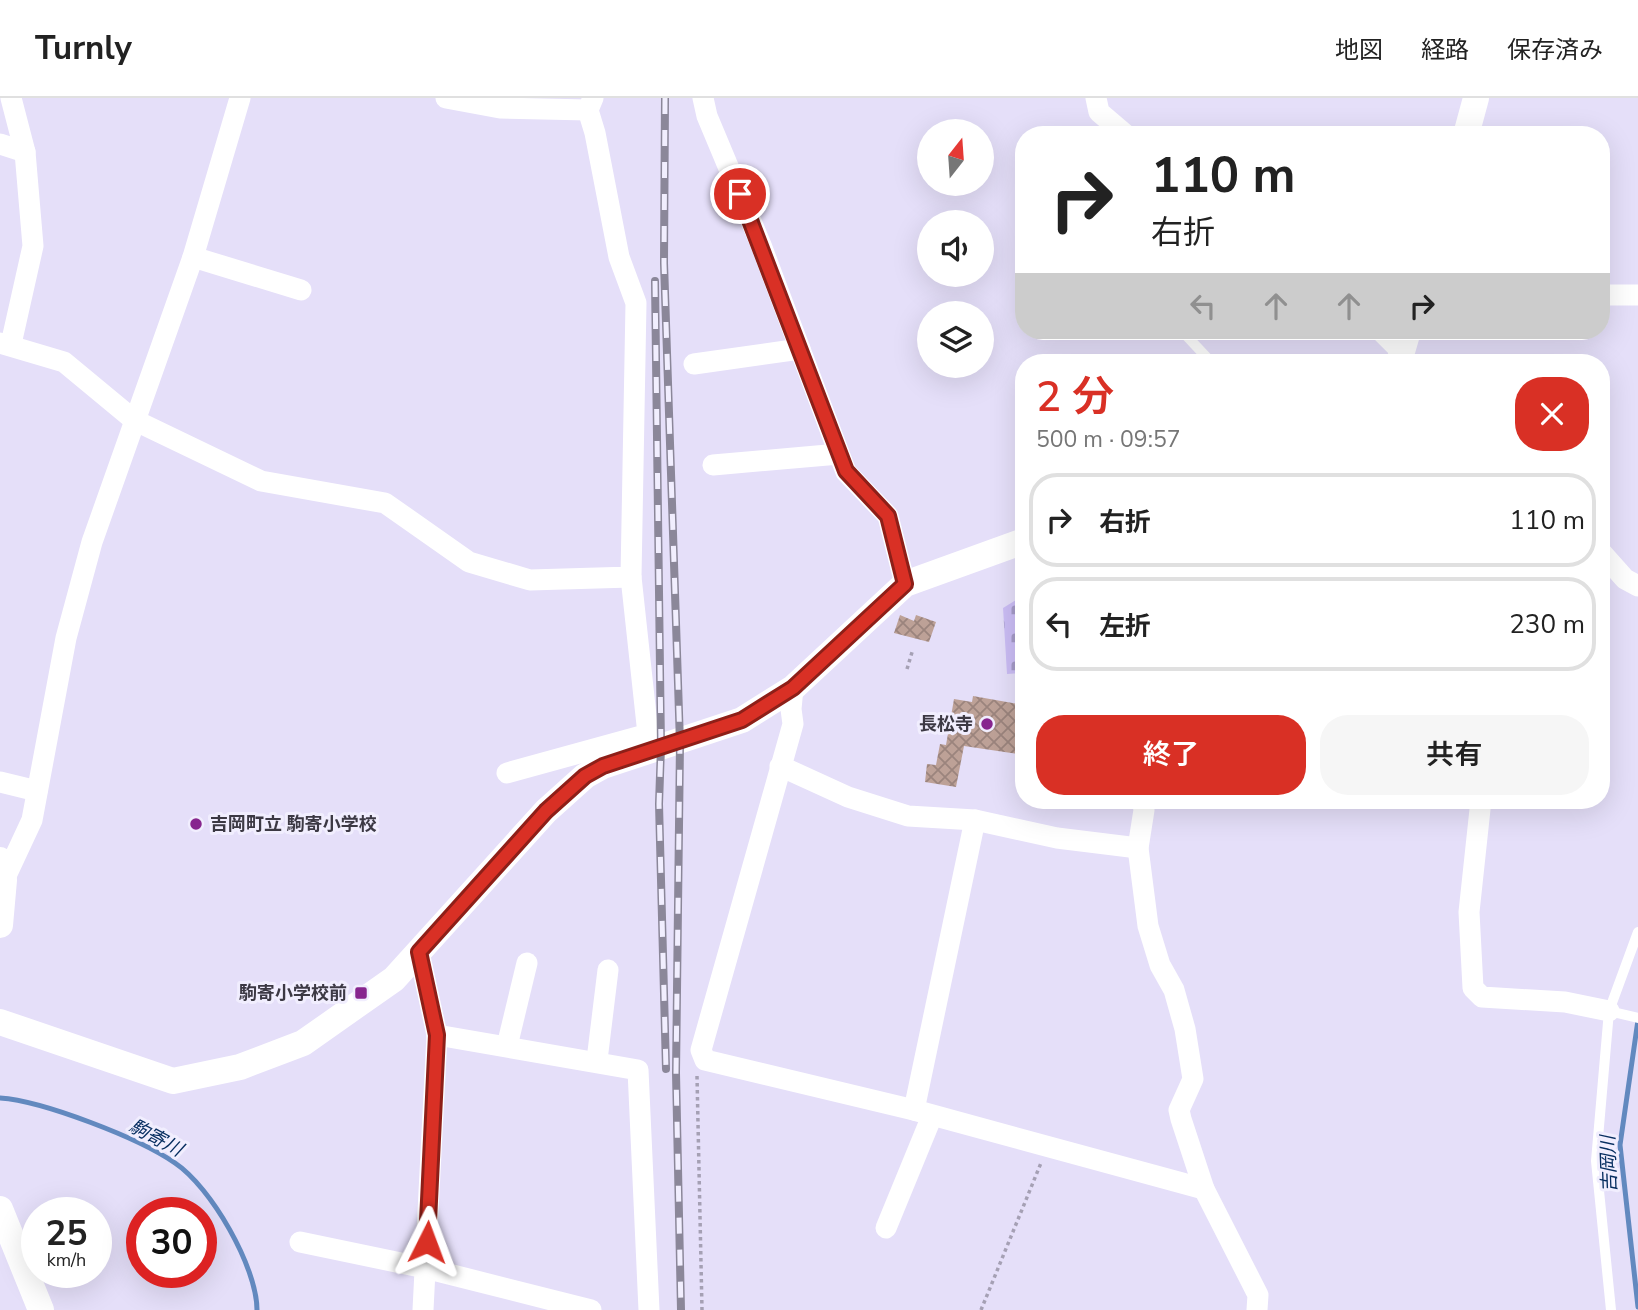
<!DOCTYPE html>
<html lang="ja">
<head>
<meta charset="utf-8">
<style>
  body { margin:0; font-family:"Nunito Sans","Noto Sans JP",sans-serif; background:#f6f6f6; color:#222; height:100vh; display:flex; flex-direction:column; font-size:26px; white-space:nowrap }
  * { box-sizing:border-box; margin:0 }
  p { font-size:23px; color:#767676 }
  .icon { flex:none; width:38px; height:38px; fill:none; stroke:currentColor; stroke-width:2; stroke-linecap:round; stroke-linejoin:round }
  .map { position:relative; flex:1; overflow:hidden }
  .drawer { position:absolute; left:1015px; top:256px; width:595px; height:455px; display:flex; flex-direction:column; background:#fff; border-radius:28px; box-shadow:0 7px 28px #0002 }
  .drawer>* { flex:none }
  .guide { position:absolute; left:1015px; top:28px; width:595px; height:214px; border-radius:28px; box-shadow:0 7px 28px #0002; background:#fff; color:#222; overflow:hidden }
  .needle { width:46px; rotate:17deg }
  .fabs { position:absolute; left:917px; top:21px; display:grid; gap:14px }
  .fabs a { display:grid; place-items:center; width:77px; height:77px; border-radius:50%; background:#fff; box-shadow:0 7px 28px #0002; font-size:35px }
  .speed { position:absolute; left:21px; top:1099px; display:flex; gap:14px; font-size:35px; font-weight:700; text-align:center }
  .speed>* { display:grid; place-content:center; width:91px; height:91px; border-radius:50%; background:#fff; box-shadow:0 7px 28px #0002; line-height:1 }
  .speed small { font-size:18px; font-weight:400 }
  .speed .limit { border:10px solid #d22; background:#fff; color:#111 }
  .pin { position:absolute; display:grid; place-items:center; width:60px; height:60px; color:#fff; margin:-30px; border:4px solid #fff; border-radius:50%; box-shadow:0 2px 7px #0007 }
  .me { position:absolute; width:77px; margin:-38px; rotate:3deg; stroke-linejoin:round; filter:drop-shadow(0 0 5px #0008) }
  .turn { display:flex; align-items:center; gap:24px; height:147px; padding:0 21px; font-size:32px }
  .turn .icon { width:91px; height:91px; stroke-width:2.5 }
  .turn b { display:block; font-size:49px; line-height:60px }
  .lanes { display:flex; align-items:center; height:66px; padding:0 21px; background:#0003; justify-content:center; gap:35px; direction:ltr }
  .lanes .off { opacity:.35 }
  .round { display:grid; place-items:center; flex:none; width:74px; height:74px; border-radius:28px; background:#f6f6f6 }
  .head { display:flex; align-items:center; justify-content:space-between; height:119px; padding:0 21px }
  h1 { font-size:42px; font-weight:600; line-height:52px; color:#d93025 }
  .primary-button { display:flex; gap:14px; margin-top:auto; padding:14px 21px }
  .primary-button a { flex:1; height:80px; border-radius:28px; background:#d93025; color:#fff; font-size:28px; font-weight:600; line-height:80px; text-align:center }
  .primary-button a+a { background:#f6f6f6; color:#222 }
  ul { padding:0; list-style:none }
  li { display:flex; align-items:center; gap:21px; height:94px; margin:0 14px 10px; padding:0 7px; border:4px solid #e0e0e0; border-radius:28px }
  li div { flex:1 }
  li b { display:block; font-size:26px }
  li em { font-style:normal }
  header { display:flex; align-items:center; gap:42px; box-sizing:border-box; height:98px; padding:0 35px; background:#fff; border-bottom:2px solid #e0e0e0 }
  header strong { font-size:33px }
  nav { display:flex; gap:38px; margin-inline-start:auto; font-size:24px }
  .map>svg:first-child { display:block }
  .cemetery { fill:url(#cemetery-stones) }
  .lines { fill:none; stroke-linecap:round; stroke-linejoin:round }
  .stream { stroke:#6289bf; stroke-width:5 }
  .building { fill:url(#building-cross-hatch) }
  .path { stroke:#a5a0b4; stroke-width:3.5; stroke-dasharray:3.5 3.5; stroke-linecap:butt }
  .service { stroke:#fff; stroke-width:10 }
  .minor { stroke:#fff; stroke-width:21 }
  .tertiary { stroke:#fff; stroke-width:26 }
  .rail-casing { stroke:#8b8799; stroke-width:8 }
  .rail { stroke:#f1eefe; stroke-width:5; stroke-dasharray:16; stroke-linecap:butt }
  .route-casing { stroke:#8d1f18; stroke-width:18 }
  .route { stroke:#d93025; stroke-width:12 }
  .poi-dot { fill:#87258e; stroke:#f1eefe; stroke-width:2.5 }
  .labels { text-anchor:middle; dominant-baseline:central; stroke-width:6; stroke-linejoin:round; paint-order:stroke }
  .poi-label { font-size:18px; font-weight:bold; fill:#3c3944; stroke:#f1eefe; text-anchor:end }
  .water-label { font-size:19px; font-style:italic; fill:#072e60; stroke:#f1eefe }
</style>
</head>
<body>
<header>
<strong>Turnly</strong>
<nav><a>地図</a><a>経路</a><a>保存済み</a></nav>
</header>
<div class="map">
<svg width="1638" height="1212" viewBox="0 0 1638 1212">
  <defs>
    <pattern id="cemetery-stones" width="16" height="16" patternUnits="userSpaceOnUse" patternTransform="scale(1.75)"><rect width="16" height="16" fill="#cbbdf5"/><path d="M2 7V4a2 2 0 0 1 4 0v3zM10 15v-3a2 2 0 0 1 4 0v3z" fill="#a69bc8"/></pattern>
    <pattern id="building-cross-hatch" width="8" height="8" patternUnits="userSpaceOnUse" patternTransform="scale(1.75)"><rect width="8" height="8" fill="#bda197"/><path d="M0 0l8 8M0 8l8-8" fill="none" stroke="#9b847d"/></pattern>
  </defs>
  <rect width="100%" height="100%" fill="#e5dff9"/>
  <!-- cemetery -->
  <path class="cemetery" d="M1024 497V575L1007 576 1003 510Z"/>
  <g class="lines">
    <!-- stream -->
    <g class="stream">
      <path d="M1638 922 1620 1047 1638 1209"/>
      <path d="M0 1000C43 1003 139 1040 175 1065 211 1089 257 1169 257 1212"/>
    </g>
  </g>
  <!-- building -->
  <g class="building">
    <path d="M900 517 914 523 916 517 936 524 929 544 894 535Z"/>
    <path d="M973 598 1024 607V657L964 648 956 689 925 684 927 666 936 667 940 646 946 647 954 601 972 604Z"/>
  </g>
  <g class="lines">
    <!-- path -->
    <g class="path">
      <path d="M907 571 913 551"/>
      <path d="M697 978 702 1212"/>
      <path d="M981 1212 1041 1065"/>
    </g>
    <!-- service -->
    <g class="service">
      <path d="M1182 233 1211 264"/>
      <path d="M1609 913 1638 920"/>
      <path d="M1611 1212 1596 1063 1609 913 1638 834"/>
    </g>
    <!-- minor -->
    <g class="minor">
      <path d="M446 0 500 10 588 12"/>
      <path d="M703 0 707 18 761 147 846 374 888 418 905 486"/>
      <path d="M1096 0 1099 14 1126 37"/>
      <path d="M0 46 25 54"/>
      <path d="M193 159 301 192"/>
      <path d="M1601 197H1638"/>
      <path d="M1381 233 1402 254"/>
      <path d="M0 245 64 264 134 322 261 383 385 405 469 464 530 482 631 479 636 205 619 159 595 35 588 12 593 0"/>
      <path d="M11 246 33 148 25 54 11 0"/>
      <path d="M694 266 800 251"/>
      <path d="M713 367 839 356"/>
      <path d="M1601 454 1625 481 1638 488"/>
      <path d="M793 590 791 611 793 626 701 952 705 962 914 1012 1204 1091"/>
      <path d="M780 668 848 699 908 718 975 722 1057 740 1138 750"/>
      <path d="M507 675 648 636 631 479"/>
      <path d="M0 684 37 693"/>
      <path d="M1142 702 1144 712 1138 750 1148 828 1160 867 1174 892 1185 931 1193 981 1179 1012 1181 1021 1204 1091 1258 1197 1257 1212"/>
      <path d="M1481 702 1469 814 1473 890 1482 899 1565 904 1609 913"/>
      <path d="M4 782 32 722 66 540 92 444 193 159 240 0"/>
      <path d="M419 854 437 937 423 1212"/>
      <path d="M437 937 638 972 649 1212"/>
      <path d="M507 948 527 865"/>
      <path d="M597 962 608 872"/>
      <path d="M914 1012 975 722"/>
      <path d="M886 1130 932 1018"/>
      <path d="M300 1144 425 1170 591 1212"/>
    </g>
    <!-- tertiary -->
    <g class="tertiary">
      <path d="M1466 37 1476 0"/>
      <path d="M1399 264 1408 233"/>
      <path d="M0 762 4 782 0 827"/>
      <path d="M0 924 173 983 240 969 303 945 394 881 546 713 585 678 603 668 742 622 793 590 905 486 1024 443"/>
      <path d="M0 1111 41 1212"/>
    </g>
    <defs>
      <g id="rail">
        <path d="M665 0 664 165 680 645 676 975 681 1212"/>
        <path d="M655 183 661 649 659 706 666 971"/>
      </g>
    </defs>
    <!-- rail casing -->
    <use href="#rail" class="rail-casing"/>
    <!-- rail -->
    <use href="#rail" class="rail"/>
  </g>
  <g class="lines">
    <defs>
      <path id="route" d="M427 1144 437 937 419 854 546 713 585 678 603 668 742 622 793 590 905 486 888 418 846 373 740 96"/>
    </defs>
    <!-- route casing -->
    <use href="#route" class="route-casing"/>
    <!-- route -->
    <use href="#route" class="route"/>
  </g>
  <!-- markers -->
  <g class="poi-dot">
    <circle cx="987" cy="626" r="7"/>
    <circle cx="196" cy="726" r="7"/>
    <rect x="354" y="888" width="14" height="14" rx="3.5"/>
  </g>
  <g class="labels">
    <!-- poi labels -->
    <g class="poi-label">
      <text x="973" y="626">長松寺</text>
      <text x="210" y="726" text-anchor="start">吉岡町立 駒寄小学校</text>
      <text x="347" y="895">駒寄小学校前</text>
    </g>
    <!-- water labels -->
    <g class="water-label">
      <text transform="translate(156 1040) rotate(28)">駒寄川</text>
      <text transform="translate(1609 1066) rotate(-92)">吉岡川</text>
    </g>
  </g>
</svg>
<div class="fabs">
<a><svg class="needle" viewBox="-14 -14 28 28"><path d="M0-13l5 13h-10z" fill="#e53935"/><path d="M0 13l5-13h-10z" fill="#767676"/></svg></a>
<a><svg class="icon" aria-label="sound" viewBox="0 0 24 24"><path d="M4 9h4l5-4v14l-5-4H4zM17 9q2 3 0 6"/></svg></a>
<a><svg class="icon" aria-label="layers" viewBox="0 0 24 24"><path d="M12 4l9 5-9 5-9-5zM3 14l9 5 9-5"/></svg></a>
</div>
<div class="speed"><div>25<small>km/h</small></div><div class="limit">30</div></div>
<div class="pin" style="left:740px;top:96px;background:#d93025"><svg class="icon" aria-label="arrive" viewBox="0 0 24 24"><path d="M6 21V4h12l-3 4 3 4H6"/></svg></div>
<svg class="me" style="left:427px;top:1144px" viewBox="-20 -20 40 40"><path d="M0-17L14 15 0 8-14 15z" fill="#d93025" stroke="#fff" stroke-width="4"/></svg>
<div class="guide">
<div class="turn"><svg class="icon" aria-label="right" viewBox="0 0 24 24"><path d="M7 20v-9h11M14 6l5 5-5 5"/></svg><div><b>110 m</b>右折</div></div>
<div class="lanes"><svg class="icon off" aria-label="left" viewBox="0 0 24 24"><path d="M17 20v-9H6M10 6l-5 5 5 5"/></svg><svg class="icon off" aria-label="ahead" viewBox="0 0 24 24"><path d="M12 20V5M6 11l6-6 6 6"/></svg><svg class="icon off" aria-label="ahead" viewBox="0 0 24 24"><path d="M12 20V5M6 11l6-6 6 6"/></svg><svg class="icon" aria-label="right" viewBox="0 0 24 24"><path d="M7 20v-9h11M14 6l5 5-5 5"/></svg></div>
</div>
<section class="drawer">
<div class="head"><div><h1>2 分</h1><p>500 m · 09:57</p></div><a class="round" style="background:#d93025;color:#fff"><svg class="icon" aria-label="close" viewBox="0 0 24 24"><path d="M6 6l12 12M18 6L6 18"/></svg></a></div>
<ul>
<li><svg class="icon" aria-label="right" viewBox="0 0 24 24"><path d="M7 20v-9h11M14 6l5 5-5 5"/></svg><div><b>右折</b></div><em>110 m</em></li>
<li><svg class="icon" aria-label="left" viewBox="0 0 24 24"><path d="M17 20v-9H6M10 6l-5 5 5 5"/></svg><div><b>左折</b></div><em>230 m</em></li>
</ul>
<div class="primary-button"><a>終了</a><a>共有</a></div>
</section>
</div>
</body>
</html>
